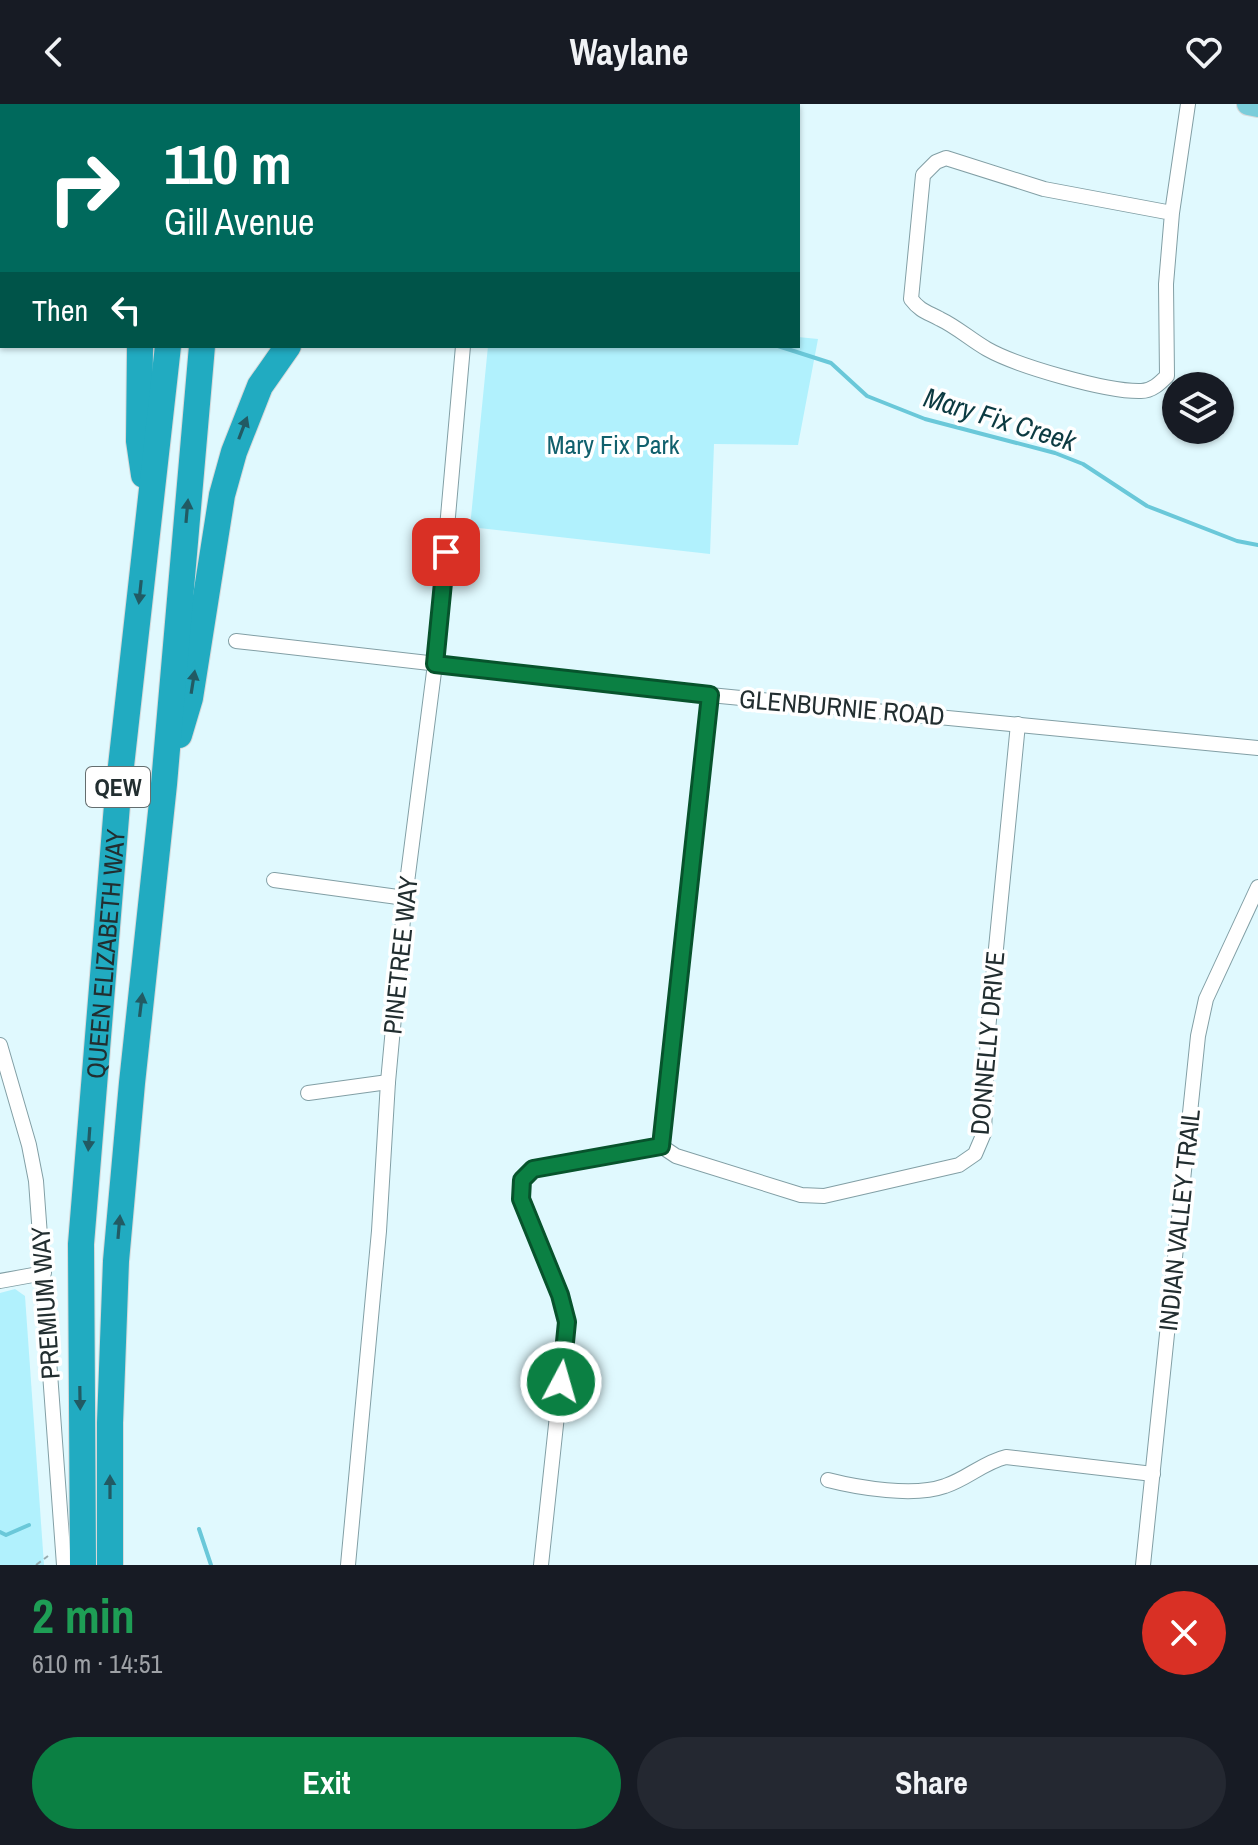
<!DOCTYPE html>
<html lang="en">
<head>
<meta charset="utf-8">
<style>
  body { margin:0; font-family:"Archivo Narrow",sans-serif; background:#242831; color:#f1f3f6; height:100vh; display:flex; flex-direction:column; font-size:30px; white-space:nowrap }
  * { box-sizing:border-box; margin:0 }
  p { font-size:26px; color:#9ea1a6 }
  .icon { flex:none; width:44px; height:44px; fill:none; stroke:currentColor; stroke-width:2; stroke-linecap:round; stroke-linejoin:round }
  .map { position:relative; height:1461px; overflow:hidden }
  .sheet { display:flex; flex-direction:column; background:#171b24; flex:1 }
  .sheet>* { flex:none }
  .hud { position:absolute; left:0px; top:0px; width:800px; height:244px; box-shadow:0 2px 6px #0004; background:#00695c; color:#fff; overflow:hidden }
  .fabs { position:absolute; left:1162px; top:268px; display:grid; gap:16px }
  .fabs a { display:grid; place-items:center; width:72px; height:72px; border-radius:50%; background:#171b24; box-shadow:0 2px 6px #0004; font-size:40px }
  .pin { position:absolute; display:grid; place-items:center; width:68px; height:68px; color:#fff; margin:-34px; border-radius:16px; box-shadow:0 4px 12px #0006 }
  .me { position:absolute; width:88px; margin:-44px; rotate:6deg; stroke-linejoin:round; filter:drop-shadow(0 0 6px #0008) }
  .turn { display:flex; align-items:center; gap:28px; height:168px; padding:0 32px; font-size:36px }
  .turn .icon { width:104px; height:104px; stroke-width:2.5 }
  .turn b { display:block; font-size:56px; line-height:68px }
  .then { display:flex; align-items:center; height:76px; padding:0 32px; background:#0003; gap:16px; font-size:30px }
  .round { display:grid; place-items:center; flex:none; width:84px; height:84px; border-radius:42px; background:#242831 }
  .head { display:flex; align-items:center; justify-content:space-between; height:136px; padding:0 32px }
  h1 { font-size:48px; font-weight:800; line-height:60px; color:#1e9e55 }
  .action { display:flex; gap:16px; margin-top:auto; padding:16px 32px }
  .action a { flex:1; height:92px; border-radius:48px; background:#0b8043; color:#fff; font-size:32px; font-weight:800; line-height:92px; text-align:center }
  .action a+a { background:#242831; color:#f1f3f6 }
  header { display:flex; justify-content:space-between; align-items:center; height:104px; padding:0 32px; background:#171b24; font-size:36px; font-weight:800 }
  .map>svg:first-child { display:block }
  .green { fill:#b1f1fd }
  .lines { fill:none; stroke-linecap:round; stroke-linejoin:round }
  .stream { stroke:#6ac8d9; stroke-width:4 }
  .service-casing { stroke:#829fa5; stroke-width:9 }
  .minor-casing { stroke:#829fa5; stroke-width:16 }
  .primary-casing { stroke:#d7d9da; stroke-width:24 }
  .motorway-casing { stroke:#d7d9da; stroke-width:28 }
  .path { stroke:#96aaae; stroke-width:2; stroke-dasharray:6 4; stroke-linecap:butt }
  .service { stroke:#fff; stroke-width:7 }
  .minor { stroke:#fff; stroke-width:14 }
  .primary { stroke:#7acdda; stroke-width:22 }
  .motorway { stroke:#21abc1; stroke-width:26 }
  .oneway { fill:#225a63 }
  .route-casing { stroke:#07532c; stroke-width:20 }
  .route { stroke:#0b8043; stroke-width:14 }
  .labels { text-anchor:middle; dominant-baseline:central; stroke-width:7; stroke-linejoin:round; paint-order:stroke }
  .shield { fill:#fff; stroke:#646d6e; stroke-width:2 }
  .shield-label { font-size:24px; font-weight:bold; fill:#222e30 }
  .park-label { font-size:26px; fill:#11606d; stroke:#fff }
  .street-label { font-size:26px; fill:#222e30; stroke:#fff }
  .water-label { font-size:28px; font-style:italic; fill:#0c3a41; stroke:#fff }
</style>
</head>
<body>
<header><svg class="icon" aria-label="back" viewBox="0 0 24 24"><path d="M15 5l-7 7 7 7"/></svg>Waylane<svg class="icon" aria-label="heart" viewBox="0 0 24 24"><path d="M12 20l-8-8c-3-5 5-10 8-4 3-6 11-1 8 4z"/></svg></header>
<div class="map">
<svg width="1258" height="1461" viewBox="0 0 1258 1461">
  <rect width="100%" height="100%" fill="#e0f9fe"/>
  <!-- green -->
  <g class="green">
    <path d="M798 233 818 235 798 341 714 340 710 450 470 423 488 242H798Z"/>
    <path d="M15 1185 25 1192 44 1461H0V1189Z"/>
  </g>
  <g class="lines">
    <!-- stream -->
    <g class="stream">
      <path d="M0 62H2"/>
      <path d="M778 242 831 259 867 292 925 315 1055 349 1083 360 1147 402 1237 437 1258 441"/>
      <path d="M199 1425 211 1461"/>
      <path d="M0 1428 6 1431 29 1421"/>
    </g>
    <defs>
      <path id="service" d="M139 2V0"/>
      <g id="minor">
        <path d="M791 2 792 0"/>
        <path d="M1172 109 1044 85 946 54 936 58 923 71 911 195C920 207 927 208 940 215 957 223 971 236 987 245 1017 262 1107 288 1141 287 1152 287 1160 279 1167 272L1166 180 1172 109 1188 0"/>
        <path d="M236 537 710 591 1258 644"/>
        <path d="M710 591 661 1042 676 1052 801 1091 824 1092 959 1061 975 1050 984 1029 988 926 1018 620"/>
        <path d="M274 776 405 794"/>
        <path d="M0 941 29 1041 36 1077 64 1461"/>
        <path d="M308 989 388 978"/>
        <path d="M0 1177 44 1169"/>
        <path d="M828 1376C859 1384 914 1393 945 1382 967 1375 984 1358 1006 1353L1153 1370"/>
        <path d="M348 1461 379 1127 388 978 405 794 435 560 463 242"/>
        <path d="M541 1461 567 1218 560 1191 521 1095 522 1076 533 1065 661 1042"/>
        <path d="M1143 1461 1198 932 1206 895 1258 783"/>
      </g>
      <path id="primary" d="M1248 0 1258 2"/>
      <g id="motorway">
        <path d="M76 0 77 2"/>
        <path d="M268 0V2"/>
        <path d="M193 2V0"/>
        <path d="M230 2V0"/>
        <path d="M467 2 468 0"/>
        <path d="M507 2 508 0"/>
        <path d="M140 242 139 337 144 371"/>
        <path d="M179 631 190 594 222 391 234 348 260 282 288 242"/>
        <path id="s1" d="M83 1461 81 1140 118 689 168 242"/>
        <path d="M110 1461V1319L116 1157 132 979 164 680 202 242"/>
      </g>
    </defs>
    <!-- service casing -->
    <use href="#service" class="service-casing"/>
    <!-- minor casing -->
    <use href="#minor" class="minor-casing"/>
    <!-- primary casing -->
    <use href="#primary" class="primary-casing"/>
    <!-- motorway casing -->
    <use href="#motorway" class="motorway-casing"/>
    <!-- path -->
    <g class="path">
      <path d="M540 2V0"/>
      <path d="M36 1461 48 1452"/>
    </g>
    <!-- service -->
    <use href="#service" class="service"/>
    <!-- minor -->
    <use href="#minor" class="minor"/>
    <!-- primary -->
    <use href="#primary" class="primary"/>
    <!-- motorway -->
    <use href="#motorway" class="motorway"/>
  </g>
  <!-- one-way arrows -->
  <defs><path id="oneway-solid" d="M-6-.8H1V-3.2L6.5 0L1 3.2V.8H-6Z" transform="scale(2)"/></defs>
  <g class="oneway">
    <use href="#oneway-solid" transform="translate(243 324) rotate(-69)"/>
    <use href="#oneway-solid" transform="translate(187 407) rotate(-85)"/>
    <use href="#oneway-solid" transform="translate(140 488) rotate(96)"/>
    <use href="#oneway-solid" transform="translate(193 578) rotate(-81)"/>
    <use href="#oneway-solid" transform="translate(141 901) rotate(-83)"/>
    <use href="#oneway-solid" transform="translate(89 1035) rotate(94)"/>
    <use href="#oneway-solid" transform="translate(119 1123) rotate(-85)"/>
    <use href="#oneway-solid" transform="translate(80 1294) rotate(89)"/>
    <use href="#oneway-solid" transform="translate(110 1383) rotate(-90)"/>
  </g>
  <g class="lines">
    <defs>
      <path id="route" d="M446 448 435 560 710 591 661 1042 533 1065 522 1076 521 1095 560 1191 567 1218 561 1278"/>
    </defs>
    <!-- route casing -->
    <use href="#route" class="route-casing"/>
    <!-- route -->
    <use href="#route" class="route"/>
  </g>
  <g class="labels">
    <!-- shield labels -->
    <rect class="shield" x="86" y="663" width="64" height="40" rx="6"/>
    <g class="shield-label">
      <text x="118" y="683">QEW</text>
    </g>
    <!-- park labels -->
    <g class="park-label">
      <text x="613" y="340">Mary Fix Park</text>
    </g>
    <!-- street labels -->
    <g class="street-label">
      <text transform="translate(842 603) rotate(5)">GLENBURNIE ROAD</text>
      <text stroke="none"><textPath href="#s1" startOffset="612">QUEEN ELIZABETH WAY</textPath></text>
      <text transform="translate(400 851) rotate(-84)">PINETREE WAY</text>
      <text transform="translate(987 939) rotate(-85)">DONNELLY DRIVE</text>
      <text transform="translate(1179 1116) rotate(-84)">INDIAN VALLEY TRAIL</text>
      <text transform="translate(45 1199) rotate(-94)">PREMIUM WAY</text>
    </g>
    <!-- water labels -->
    <g class="water-label">
      <text transform="translate(1000 315) rotate(17)">Mary Fix Creek</text>
    </g>
  </g>
</svg>
<div class="fabs">
<a><svg class="icon" aria-label="layers" viewBox="0 0 24 24"><path d="M12 4l9 5-9 5-9-5zM3 14l9 5 9-5"/></svg></a>
</div>
<div class="pin" style="left:446px;top:448px;background:#d93025"><svg class="icon" aria-label="arrive" viewBox="0 0 24 24"><path d="M6 21V4h12l-3 4 3 4H6"/></svg></div>
<svg class="me" style="left:561px;top:1278px" viewBox="-20 -20 40 40"><circle r="17" fill="#0b8043" stroke="#fff" stroke-width="3"/><path d="M0-11L8 9 0 5-8 9z" fill="#fff"/></svg>
<div class="hud">
<div class="turn"><svg class="icon" aria-label="right" viewBox="0 0 24 24"><path d="M7 20v-9h11M14 6l5 5-5 5"/></svg><div><b>110 m</b>Gill Avenue</div></div>
<div class="then">Then<svg class="icon" aria-label="left" viewBox="0 0 24 24"><path d="M17 20v-9H6M10 6l-5 5 5 5"/></svg></div>
</div>
</div>
<section class="sheet">
<div class="head"><div><h1>2 min</h1><p>610 m · 14:51</p></div><a class="round" style="background:#d93025;color:#fff"><svg class="icon" aria-label="close" viewBox="0 0 24 24"><path d="M6 6l12 12M18 6L6 18"/></svg></a></div>
<div class="action"><a>Exit</a><a>Share</a></div>
</section>
</body>
</html>
